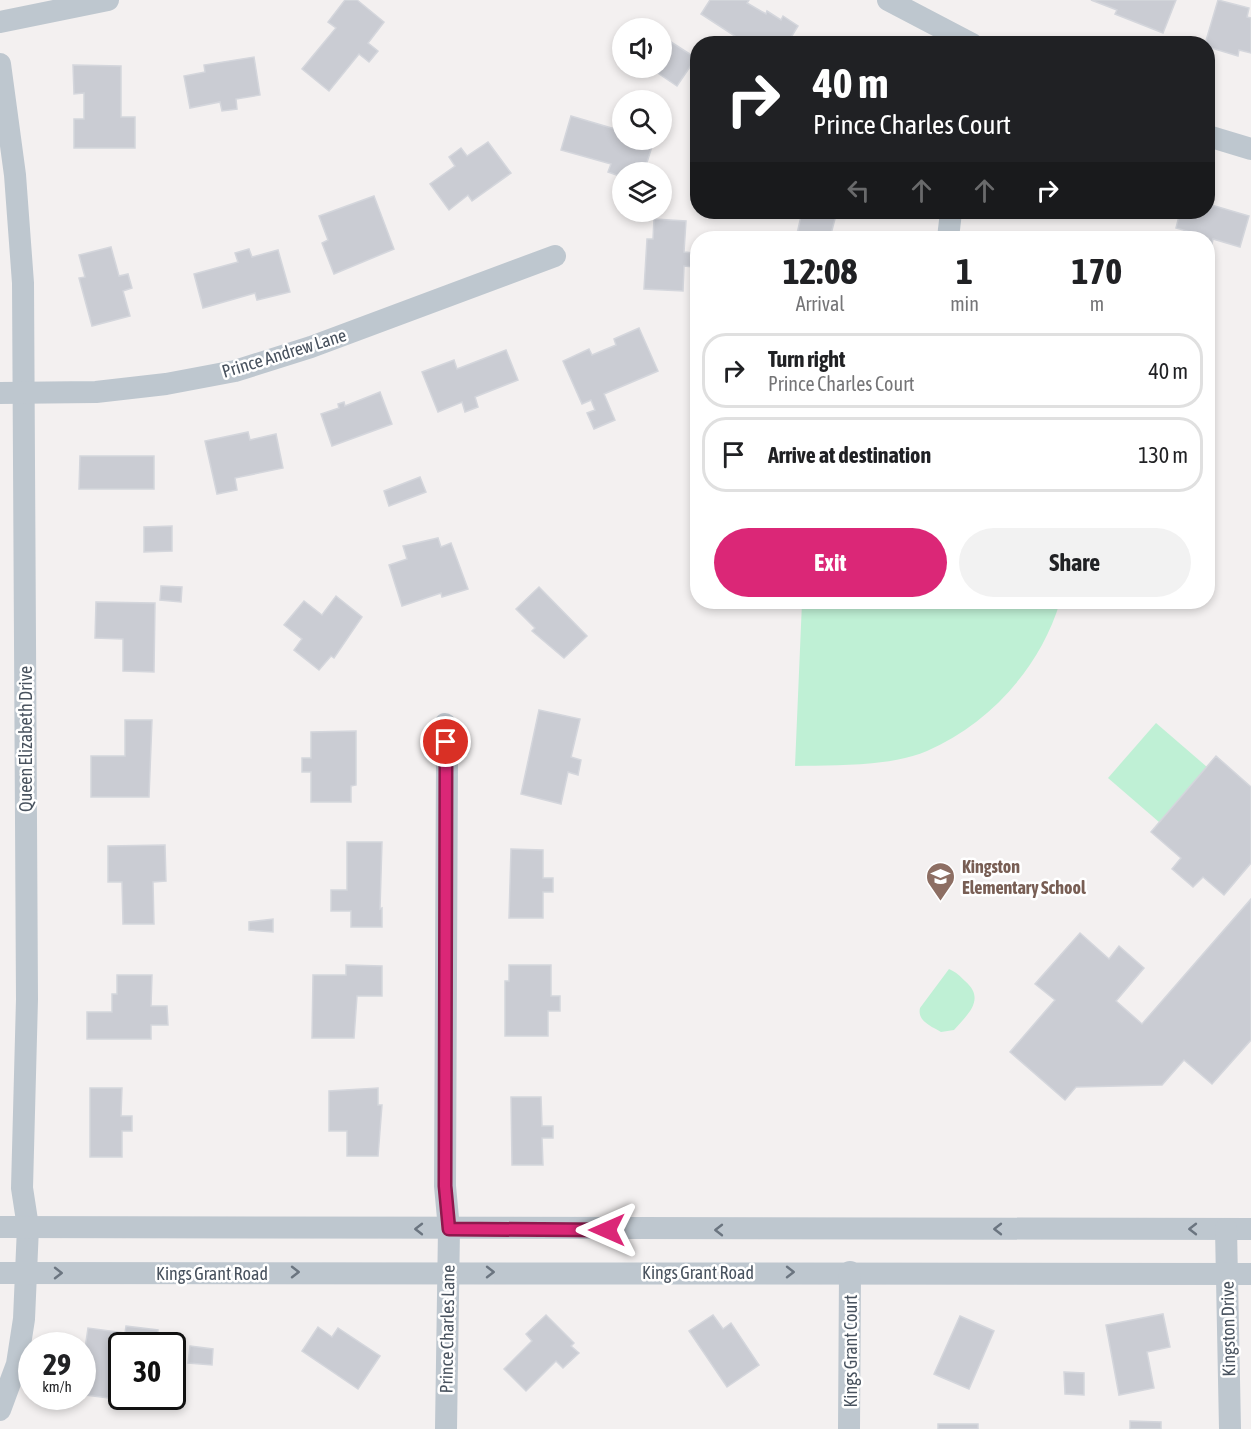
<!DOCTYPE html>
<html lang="en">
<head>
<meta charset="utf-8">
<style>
  body { margin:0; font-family:"Asap Condensed",sans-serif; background:#f2f2f2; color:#202124; height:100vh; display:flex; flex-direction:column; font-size:22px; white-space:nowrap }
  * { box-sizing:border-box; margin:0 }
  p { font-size:20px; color:#757577 }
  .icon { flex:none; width:33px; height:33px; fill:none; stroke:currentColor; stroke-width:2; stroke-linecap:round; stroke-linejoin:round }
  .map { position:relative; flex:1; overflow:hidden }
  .drawer { position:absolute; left:690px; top:231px; width:525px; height:378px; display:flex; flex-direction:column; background:#fff; border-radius:24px; box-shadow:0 3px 9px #0003 }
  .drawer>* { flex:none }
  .guide { position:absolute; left:690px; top:36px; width:525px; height:183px; border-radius:24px; box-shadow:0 3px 9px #0003; background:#202124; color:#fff; overflow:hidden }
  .buttons { position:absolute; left:612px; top:18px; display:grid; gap:12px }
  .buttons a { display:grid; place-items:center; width:60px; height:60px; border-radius:50%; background:#fff; box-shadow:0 3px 9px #0003; font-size:30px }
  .speed { position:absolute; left:18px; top:1332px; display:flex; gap:12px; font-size:30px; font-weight:700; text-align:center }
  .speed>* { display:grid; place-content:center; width:78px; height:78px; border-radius:50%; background:#fff; box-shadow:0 3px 9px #0003; line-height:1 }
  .speed small { font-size:15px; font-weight:400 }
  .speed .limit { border:3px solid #111; border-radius:9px; background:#fff; color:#111 }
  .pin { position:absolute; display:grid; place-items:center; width:51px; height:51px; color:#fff; margin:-26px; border:3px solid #fff; border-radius:50%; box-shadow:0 2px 6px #0007 }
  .me { position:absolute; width:66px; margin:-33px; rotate:270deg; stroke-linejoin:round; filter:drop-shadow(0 0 4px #0008) }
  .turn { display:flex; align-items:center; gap:21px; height:126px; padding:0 24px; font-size:27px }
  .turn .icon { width:78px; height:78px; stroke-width:2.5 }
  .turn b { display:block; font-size:42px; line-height:51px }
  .lanes { display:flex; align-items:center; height:57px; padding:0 24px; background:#0003; justify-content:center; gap:30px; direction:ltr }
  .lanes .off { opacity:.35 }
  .eta { display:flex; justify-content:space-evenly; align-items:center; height:102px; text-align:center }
  .eta b { font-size:36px; font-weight:700; line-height:42px }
  .primary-button { display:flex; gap:12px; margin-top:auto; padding:12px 24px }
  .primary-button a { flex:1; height:69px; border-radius:36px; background:#db2777; color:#fff; font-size:24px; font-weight:700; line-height:69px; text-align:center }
  .primary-button a+a { background:#f2f2f2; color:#202124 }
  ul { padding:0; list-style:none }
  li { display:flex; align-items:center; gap:18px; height:75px; margin:0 12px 9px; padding:0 12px; border:3px solid #e0e0e0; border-radius:24px }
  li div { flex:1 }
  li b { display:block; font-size:22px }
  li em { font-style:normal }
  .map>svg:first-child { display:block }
  .green { fill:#bff0d5 }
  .building { fill:#caccd3; stroke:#d4d6dc; stroke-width:1.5 }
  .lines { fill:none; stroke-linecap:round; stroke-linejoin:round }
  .minor { stroke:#bec7cf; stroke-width:22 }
  .oneway { stroke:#6b7580 }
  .route-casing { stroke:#8e194d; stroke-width:15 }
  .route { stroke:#db2777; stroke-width:10 }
  .labels { text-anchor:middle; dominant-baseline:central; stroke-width:5; stroke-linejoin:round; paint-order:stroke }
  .street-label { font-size:18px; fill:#48525e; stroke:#fff }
  .education-label { font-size:18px; font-weight:bold; fill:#785e54; stroke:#fff; text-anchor:start }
</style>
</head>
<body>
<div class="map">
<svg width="1251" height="1429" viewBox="0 0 1251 1429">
  <rect width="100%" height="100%" fill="#f3f0f0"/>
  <!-- green -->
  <g class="green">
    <path d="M802 602H1060C1040 668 990 723 927 751 890 767 834 765 795 766Z"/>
    <path d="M1156 723 1207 767 1159 822 1108 778Z"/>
    <path d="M949 969C956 972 960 976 965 981 986 999 968 1014 954 1030L941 1032C931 1026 917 1021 920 1008Z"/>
  </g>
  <!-- building -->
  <g class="building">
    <path d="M345 0H357L384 22 368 43 378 51 369 62 359 54 329 91 302 69 336 28 328 22Z"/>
    <path d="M710 0H749L747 3 766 14 767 11 781 20 783 16 798 26 787 44H747L701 14Z"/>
    <path d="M1091 0H1176L1163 33 1115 14 1117 10Z"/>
    <path d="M1218 0 1249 8 1247 17 1251 18V53L1239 50 1238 56 1208 47V44H1205Z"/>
    <path d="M671 42 696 58 677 86 652 69 662 68V55Z"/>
    <path d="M254 57 260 95 236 99 237 109 222 111 220 102 190 108 184 76 205 72 204 65Z"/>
    <path d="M73 65 121 66V117H135V148H74V119H84V93L74 94Z"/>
    <path d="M571 116 615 129 618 119 622 121V140H654L644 172H622V177L608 172 611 164 561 150Z"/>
    <path d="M488 142 511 173 472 201 468 195 449 210 430 184 455 166 449 157 461 148 467 156Z"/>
    <path d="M374 196 394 249 334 274 322 243 328 240 319 216Z"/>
    <path d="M1208 204 1249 216 1240 247 1213 239 1211 249 1208 248V238H1200L1201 235 1176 228 1180 212H1208Z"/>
    <path d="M802 212H842L841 217 836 215 830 238H796Z"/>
    <path d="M1108 212H1126L1124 217Z"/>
    <path d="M654 219 686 221 684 252 694 253 693 267 684 266 683 291 644 289 647 239H653Z"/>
    <path d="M111 247 119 276 128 274 132 288 123 291 130 316 92 326 79 278 85 277 79 255Z"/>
    <path d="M249 249 252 257 278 250 290 292 257 300 255 293 203 308 194 274 238 262 235 253Z"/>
    <path d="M639 328 658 371 604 394 615 420 594 429 587 413 595 410 591 400 582 404 563 361 589 349 592 355 616 345 614 339Z"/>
    <path d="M506 350 518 380 475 397 478 407 465 412 462 402 438 412 422 372 454 360 457 369Z"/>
    <path d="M380 392 392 424 332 446 321 414 339 408 338 404 344 402 345 406Z"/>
    <path d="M248 432 250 440 276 434 283 468 235 478 237 490 217 494 205 441Z"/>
    <path d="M80 456H154V489H79Z"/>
    <path d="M420 477 426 492 389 506 384 491Z"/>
    <path d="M172 526V551L144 552V527Z"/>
    <path d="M438 538 441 547 451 543 468 589 442 597 441 593 402 606 389 565 407 559 403 546Z"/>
    <path d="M161 586 182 587 181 602 160 600Z"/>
    <path d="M539 587 587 636 564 658 532 631 535 628 516 609Z"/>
    <path d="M336 596 362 617 334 658 331 656 319 670 294 650 302 639 284 625 304 601 322 615Z"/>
    <path d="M96 602 155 603 154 672 123 671V639L95 638Z"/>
    <path d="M539 710 580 719 571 757 581 760 578 775 568 772 561 804 521 794Z"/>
    <path d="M125 720H152L149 797H91V756H125Z"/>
    <path d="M356 731V785L351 786V802H311V772H302V758H311V732Z"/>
    <path d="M1216 756 1251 787V863L1224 895 1203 877 1193 887 1172 869 1181 858 1151 832Z"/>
    <path d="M347 842H382L380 909 382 908V927H351V911H331V890H347Z"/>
    <path d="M165 845 166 881 153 882 154 924H123L122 882H108V846Z"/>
    <path d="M511 849 543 850V878H553V892H543V918H509Z"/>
    <path d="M1251 899V1040L1212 1084 1184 1060 1162 1085 1076 1087 1065 1100 1010 1052 1055 1000 1035 984 1080 933 1109 959 1119 946 1144 968 1116 1001 1142 1024Z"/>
    <path d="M273 919V932L249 930V922Z"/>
    <path d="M346 965 382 966V996H357L354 1038H312L313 975H346Z"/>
    <path d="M509 965H551V996H560V1011H548V1036H505V981H509Z"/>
    <path d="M117 975H152L151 1006H167L168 1025H151V1039H87V1012H112V994H117Z"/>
    <path d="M90 1088H122L121 1116H132V1131H122V1157H90Z"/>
    <path d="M378 1088V1105H382L378 1156H347V1131H329V1091Z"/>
    <path d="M511 1097H541L542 1126H553V1138H542L543 1165H512Z"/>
    <path d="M1163 1314 1170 1347 1147 1352 1154 1388 1119 1395 1106 1325Z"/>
    <path d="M546 1315 574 1343 571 1346 579 1353 563 1368 556 1361 526 1391 504 1369 532 1341 526 1334Z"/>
    <path d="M713 1315 723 1329 731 1323 759 1365 727 1387 689 1331Z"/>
    <path d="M960 1316 994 1331 969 1389 934 1374Z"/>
    <path d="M126 1326 158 1330 156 1346H122L116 1399 86 1395 92 1356 84 1355 88 1328 125 1333Z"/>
    <path d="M318 1327 332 1337 338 1328 380 1356 358 1389 302 1351Z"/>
    <path d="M190 1346 213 1349 212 1365 188 1363Z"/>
    <path d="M1064 1372 1084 1373V1395L1065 1394Z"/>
    <path d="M1130 1421 1161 1422V1429H1130Z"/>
    <rect x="938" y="1424" width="40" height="5"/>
  </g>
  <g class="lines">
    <!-- minor -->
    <g class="minor">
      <path d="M888 0 972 44"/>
      <path d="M0 22 108 0"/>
      <path d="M0 64 15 175 23 283 27 999 22 1188 28 1227 24 1319 17 1364 0 1410"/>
      <path d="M1208 136 1251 149"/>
      <path d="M948 238 951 212"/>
      <path d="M0 393 96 392 166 384 235 371 311 347 555 256"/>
      <path d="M445 724 447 760 445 1186 449 1229 446 1429"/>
      <path d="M0 1227 1251 1229"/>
      <path d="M1226 1229 1230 1429"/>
      <path d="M0 1273 1251 1274"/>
      <path d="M849 1429 850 1272"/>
    </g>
  </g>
  <!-- one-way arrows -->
  <defs><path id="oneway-chevron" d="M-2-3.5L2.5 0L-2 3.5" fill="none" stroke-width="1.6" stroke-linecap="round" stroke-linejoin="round" transform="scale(1.5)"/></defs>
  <g class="oneway">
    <use href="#oneway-chevron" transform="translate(419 1229) rotate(-180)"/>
    <use href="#oneway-chevron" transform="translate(998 1229) rotate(180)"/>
    <use href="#oneway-chevron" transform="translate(1193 1229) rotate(180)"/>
    <use href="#oneway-chevron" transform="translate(719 1230) rotate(180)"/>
    <use href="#oneway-chevron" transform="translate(295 1272)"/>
    <use href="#oneway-chevron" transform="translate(490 1272)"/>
    <use href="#oneway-chevron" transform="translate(790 1272)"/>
    <use href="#oneway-chevron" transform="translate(58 1273)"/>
  </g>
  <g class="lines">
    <defs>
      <path id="route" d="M446 742 445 1186 449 1229 607 1230"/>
    </defs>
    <!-- route casing -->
    <use href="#route" class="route-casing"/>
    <!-- route -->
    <use href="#route" class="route"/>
  </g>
  <!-- icons -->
  <defs>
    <symbol id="school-pin" viewBox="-11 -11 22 30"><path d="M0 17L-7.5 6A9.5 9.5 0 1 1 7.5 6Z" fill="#8d6e63" stroke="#fff"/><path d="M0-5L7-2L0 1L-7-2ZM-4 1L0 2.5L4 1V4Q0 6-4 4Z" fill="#fff"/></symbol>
  </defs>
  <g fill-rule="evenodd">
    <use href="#school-pin" x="924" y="860" width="33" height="45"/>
  </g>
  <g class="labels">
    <!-- street labels -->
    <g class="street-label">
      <text transform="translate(284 353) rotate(-17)">Prince Andrew Lane</text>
      <text transform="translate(25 739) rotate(-90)">Queen Elizabeth Drive</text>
      <text x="698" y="1272">Kings Grant Road</text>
      <text x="212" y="1273">Kings Grant Road</text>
      <text transform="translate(447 1329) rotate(-89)">Prince Charles Lane</text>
      <text transform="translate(1228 1329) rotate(-91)">Kingston Drive</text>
      <text transform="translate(850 1351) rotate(-90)">Kings Grant Court</text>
    </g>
    <!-- education labels -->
    <g class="education-label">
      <text x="962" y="866">Kingston<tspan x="962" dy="21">Elementary School</tspan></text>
    </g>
  </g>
</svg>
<div class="buttons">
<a><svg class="icon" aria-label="sound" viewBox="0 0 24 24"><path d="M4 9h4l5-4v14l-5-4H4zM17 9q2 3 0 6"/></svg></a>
<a><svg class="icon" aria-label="search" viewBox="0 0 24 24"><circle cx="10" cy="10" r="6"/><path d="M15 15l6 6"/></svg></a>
<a><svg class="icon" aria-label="layers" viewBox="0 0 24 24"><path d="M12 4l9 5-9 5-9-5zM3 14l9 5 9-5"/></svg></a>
</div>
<div class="speed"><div>29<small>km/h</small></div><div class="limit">30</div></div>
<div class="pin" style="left:446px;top:742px;background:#d93025"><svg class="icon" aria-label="arrive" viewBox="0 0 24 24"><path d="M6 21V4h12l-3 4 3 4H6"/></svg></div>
<svg class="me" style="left:607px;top:1230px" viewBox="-20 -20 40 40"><path d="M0-17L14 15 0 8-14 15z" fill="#db2777" stroke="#fff" stroke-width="4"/></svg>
<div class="guide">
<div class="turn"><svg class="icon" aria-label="right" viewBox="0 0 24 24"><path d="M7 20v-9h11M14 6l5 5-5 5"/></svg><div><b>40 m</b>Prince Charles Court</div></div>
<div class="lanes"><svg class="icon off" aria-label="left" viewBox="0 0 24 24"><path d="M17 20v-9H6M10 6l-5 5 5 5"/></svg><svg class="icon off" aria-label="ahead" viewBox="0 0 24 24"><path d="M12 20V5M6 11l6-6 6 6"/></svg><svg class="icon off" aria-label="ahead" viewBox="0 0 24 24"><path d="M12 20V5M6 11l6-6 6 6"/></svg><svg class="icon" aria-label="right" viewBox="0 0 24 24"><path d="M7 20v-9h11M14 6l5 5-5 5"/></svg></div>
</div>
<section class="drawer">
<div class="eta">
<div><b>12:08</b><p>Arrival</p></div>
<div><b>1</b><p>min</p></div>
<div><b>170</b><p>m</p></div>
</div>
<ul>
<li><svg class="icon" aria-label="right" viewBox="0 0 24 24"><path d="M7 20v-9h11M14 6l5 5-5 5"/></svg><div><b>Turn right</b><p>Prince Charles Court</p></div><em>40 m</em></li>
<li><svg class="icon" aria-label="arrive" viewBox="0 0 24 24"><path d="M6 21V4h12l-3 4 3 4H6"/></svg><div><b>Arrive at destination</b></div><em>130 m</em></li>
</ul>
<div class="primary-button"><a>Exit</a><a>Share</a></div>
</section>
</div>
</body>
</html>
